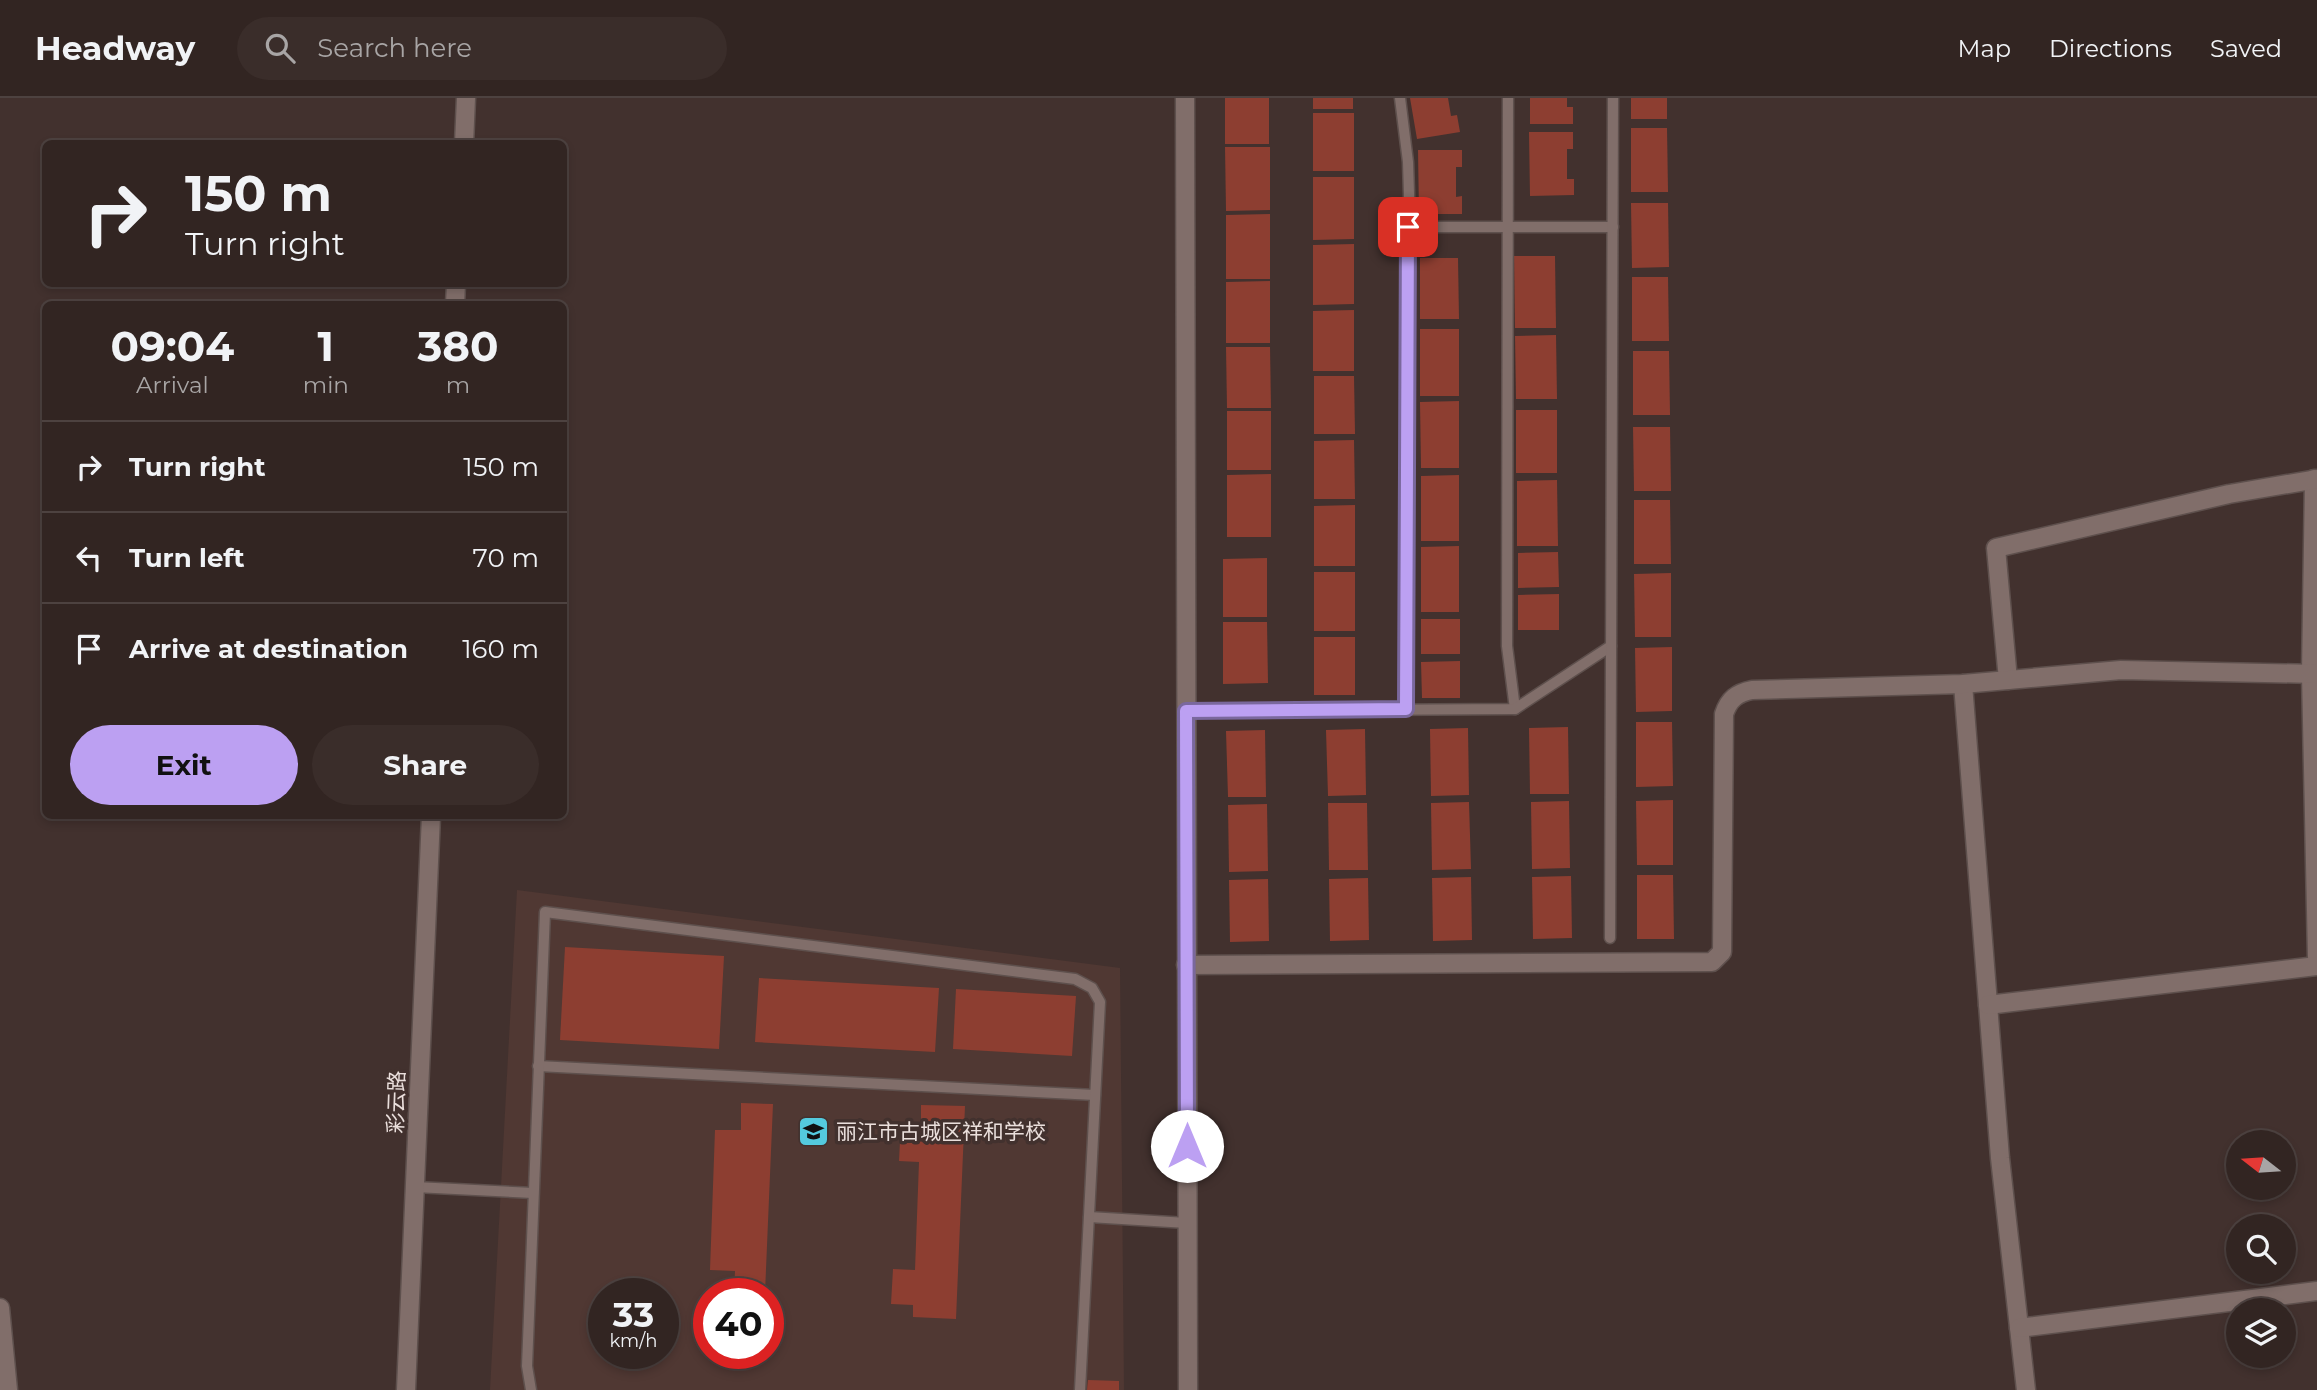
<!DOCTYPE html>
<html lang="en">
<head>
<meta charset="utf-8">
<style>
  body { margin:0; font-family:Montserrat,"Noto Sans SC",sans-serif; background:#3a2d2a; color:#f1f3f6; height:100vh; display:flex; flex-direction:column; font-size:26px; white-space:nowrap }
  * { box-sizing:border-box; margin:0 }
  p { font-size:23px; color:#a8a5a5 }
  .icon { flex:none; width:38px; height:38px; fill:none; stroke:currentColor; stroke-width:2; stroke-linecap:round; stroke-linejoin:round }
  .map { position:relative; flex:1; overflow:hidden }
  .drawer { position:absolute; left:42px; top:203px; width:525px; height:518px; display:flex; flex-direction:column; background:#322522; border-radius:10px; box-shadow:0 4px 10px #0003,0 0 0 2px #4d4240 }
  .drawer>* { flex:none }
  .top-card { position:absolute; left:42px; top:42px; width:525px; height:147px; border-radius:10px; box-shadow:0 4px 10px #0003,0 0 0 2px #4d4240; background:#322522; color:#f1f3f6; overflow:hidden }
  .needle { width:46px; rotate:287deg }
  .buttons { position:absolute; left:2226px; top:1032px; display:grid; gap:14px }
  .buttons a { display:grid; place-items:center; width:70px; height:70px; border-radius:50%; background:#322522; box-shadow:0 4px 10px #0003,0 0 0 2px #4d4240; font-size:35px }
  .speed { position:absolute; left:588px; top:1180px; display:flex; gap:14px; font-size:35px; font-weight:700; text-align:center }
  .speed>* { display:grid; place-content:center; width:91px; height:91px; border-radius:50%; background:#322522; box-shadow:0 4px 10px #0003,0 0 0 2px #4d4240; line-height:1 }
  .speed small { font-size:18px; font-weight:400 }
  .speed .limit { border:10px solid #d22; background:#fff; color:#111 }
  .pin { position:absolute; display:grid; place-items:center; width:60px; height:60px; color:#fff; margin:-30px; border-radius:14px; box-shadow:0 4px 10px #0006 }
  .me { position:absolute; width:77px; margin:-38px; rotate:0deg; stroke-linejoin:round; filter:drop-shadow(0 0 5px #0008) }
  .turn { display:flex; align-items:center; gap:24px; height:147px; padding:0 28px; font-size:32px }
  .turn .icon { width:91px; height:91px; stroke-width:2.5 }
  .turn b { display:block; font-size:49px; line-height:60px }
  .eta { display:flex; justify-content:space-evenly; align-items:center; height:119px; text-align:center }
  .eta b { font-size:42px; font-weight:700; line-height:49px }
  .cta { display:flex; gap:14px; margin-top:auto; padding:14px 28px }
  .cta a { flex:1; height:80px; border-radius:42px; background:#bca0f2; color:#111; font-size:28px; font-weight:700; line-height:80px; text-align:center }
  .cta a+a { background:#3a2d2a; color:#f1f3f6 }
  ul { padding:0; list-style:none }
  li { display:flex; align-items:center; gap:21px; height:91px; padding:0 28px; border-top:2px solid #4d4240 }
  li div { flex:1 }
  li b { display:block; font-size:26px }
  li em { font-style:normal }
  header { display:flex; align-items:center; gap:42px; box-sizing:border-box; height:98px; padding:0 35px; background:#322522; border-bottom:2px solid #4d4240 }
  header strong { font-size:33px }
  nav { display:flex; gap:38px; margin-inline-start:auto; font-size:24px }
  .search { width:490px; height:63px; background:#3a2d2a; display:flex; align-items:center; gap:18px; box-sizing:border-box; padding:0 24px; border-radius:38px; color:#a8a5a5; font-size:26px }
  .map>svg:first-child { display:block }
  .built { fill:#503833; fill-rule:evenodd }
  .building { fill:#8d3e31 }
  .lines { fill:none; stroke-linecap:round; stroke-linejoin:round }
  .service-casing { stroke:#5e504d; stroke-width:13 }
  .minor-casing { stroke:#5e504d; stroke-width:21 }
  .tertiary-casing { stroke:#5e504d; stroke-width:21 }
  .service { stroke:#816e6a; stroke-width:10 }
  .minor { stroke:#816e6a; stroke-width:18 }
  .tertiary { stroke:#816e6a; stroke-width:18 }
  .route-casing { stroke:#7a689d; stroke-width:18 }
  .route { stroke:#bca0f2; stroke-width:12 }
  .labels { text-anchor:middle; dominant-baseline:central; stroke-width:7; stroke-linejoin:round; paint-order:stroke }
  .street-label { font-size:21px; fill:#eadfdc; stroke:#42312e }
  .poi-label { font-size:21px; fill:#eadfdc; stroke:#42312e; text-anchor:start }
</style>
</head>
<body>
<header>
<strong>Headway</strong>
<div class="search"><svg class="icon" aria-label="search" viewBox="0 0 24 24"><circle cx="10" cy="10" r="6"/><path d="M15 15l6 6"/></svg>Search here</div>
<nav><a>Map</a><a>Directions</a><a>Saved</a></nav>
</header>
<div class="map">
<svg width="2317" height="1292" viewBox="0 0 2317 1292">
  <rect width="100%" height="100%" fill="#42312e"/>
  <!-- built -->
  <path class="built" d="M517 792 1120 870 1124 1292H490ZM604 1195H663V1255H604ZM709 1195H768V1255H709Z"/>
  <!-- building -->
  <g class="building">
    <rect x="1225" y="0" width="44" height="46"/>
    <rect x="1313" y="0" width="40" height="11"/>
    <path d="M1410 0H1448L1451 18 1457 17 1460 34 1417 41Z"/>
    <path d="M1530 0H1567V9H1573V26H1530Z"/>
    <rect x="1631" y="0" width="36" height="21"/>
    <rect x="1313" y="15" width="41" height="58"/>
    <path d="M1631 30H1667L1668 94H1631Z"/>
    <path d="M1529 34H1573V51H1567V81H1574V97L1530 98Z"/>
    <path d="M1225 49H1270V112L1226 113Z"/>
    <path d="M1418 52H1462V69H1456V99L1462 98V116H1419Z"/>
    <path d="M1313 79H1354V141L1313 142Z"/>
    <path d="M1631 105H1668L1669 169 1632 170Z"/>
    <path d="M1270 116V181H1226V117Z"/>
    <path d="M1354 146V206L1313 207V147Z"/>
    <path d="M1514 158H1555L1556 230H1515Z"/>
    <path d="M1420 160H1458L1459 221H1420Z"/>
    <path d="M1632 179H1668L1669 243H1632Z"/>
    <path d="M1270 183V245H1226V184Z"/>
    <path d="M1354 212V273H1313V213Z"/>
    <rect x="1420" y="231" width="39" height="67"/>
    <path d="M1556 237 1557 301H1516L1515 238Z"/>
    <path d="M1226 249H1270L1271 310H1227Z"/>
    <path d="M1633 253H1669L1670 317H1633Z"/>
    <path d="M1314 278H1354L1355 336H1314Z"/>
    <path d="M1459 303V370H1421L1420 304Z"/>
    <rect x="1516" y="312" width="41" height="63"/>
    <rect x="1227" y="313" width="44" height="59"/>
    <path d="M1633 329H1670L1671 393H1634Z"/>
    <path d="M1354 342 1355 401H1314V343Z"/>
    <path d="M1271 376V439H1227V377Z"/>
    <path d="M1459 377V443H1421V378Z"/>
    <path d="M1557 382 1558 448H1517V383Z"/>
    <path d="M1634 402H1670L1671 466H1634Z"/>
    <path d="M1355 407V468H1314V408Z"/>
    <path d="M1459 448V514H1421V449Z"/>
    <path d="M1558 454 1559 489 1518 490V455Z"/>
    <path d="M1267 460V519H1223V461Z"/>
    <rect x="1314" y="474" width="41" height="59"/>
    <path d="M1671 475V539H1635L1634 476Z"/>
    <path d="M1559 496V532H1518V497Z"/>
    <rect x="1421" y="521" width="39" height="35"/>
    <path d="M1223 524H1267L1268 585 1223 586Z"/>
    <rect x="1314" y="539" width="41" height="58"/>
    <path d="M1672 549V613L1636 614 1635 550Z"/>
    <path d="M1460 563V600H1422L1421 564Z"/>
    <path d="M1636 624H1672L1673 688 1636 689Z"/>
    <path d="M1568 629 1569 696H1530L1529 630Z"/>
    <path d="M1468 630 1469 697 1431 698 1430 631Z"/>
    <path d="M1365 631 1366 697 1328 698 1326 632Z"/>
    <path d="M1265 632 1266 699H1228L1226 633Z"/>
    <path d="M1673 702V767H1637L1636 703Z"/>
    <path d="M1569 703 1570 770 1532 771 1531 704Z"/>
    <path d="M1469 704 1471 771 1432 772 1431 705Z"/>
    <path d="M1328 705H1367L1368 772H1329Z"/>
    <path d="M1267 706 1268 773 1229 774 1228 707Z"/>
    <path d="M1637 777H1673L1674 841H1637Z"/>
    <path d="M1571 778 1572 840 1533 841 1532 779Z"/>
    <path d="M1471 779 1472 842 1433 843 1432 780Z"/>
    <path d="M1368 780 1369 842 1330 843 1329 781Z"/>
    <path d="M1268 781 1269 843 1230 844 1229 782Z"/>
    <path d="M565 849 724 858 719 951 560 942Z"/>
    <path d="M759 880 939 890 935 954 755 944Z"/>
    <path d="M956 891 1076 898 1072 958 953 951Z"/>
    <path d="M741 1005 773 1006 765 1195H734L735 1173 710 1172 715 1032H741Z"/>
    <path d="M921 1007 965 1008 956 1221 913 1219V1207L891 1206 893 1171 915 1172 919 1064 899 1063 901 1024 921 1025Z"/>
    <path d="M1088 1282 1119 1283V1292H1087Z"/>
  </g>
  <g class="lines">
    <defs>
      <g id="service">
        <path d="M1400 0 1408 64 1409 96 1406 611"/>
        <path d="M1508 0 1507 548 1515 611"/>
        <path d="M1408 129H1613"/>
        <path d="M1186 613 1515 611 1611 548"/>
        <path d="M1610 840 1613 0"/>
        <path d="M538 968 1095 997"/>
        <path d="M415 1089 533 1095"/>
        <path d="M1089 1119 1187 1125"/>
        <path d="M531 1292 527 1268 545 814 1075 881 1092 890 1100 904 1080 1292"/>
      </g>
      <g id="minor">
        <path d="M464 46 466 0"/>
        <path d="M455 206 456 186"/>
        <path d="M2314 381 2311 576 2317 859"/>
        <path d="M2008 582 1996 450 2229 396 2317 381"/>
        <path d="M1963 586 2000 1060 2026 1292"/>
        <path d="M1186 867 1712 864 1722 854 1724 616C1729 601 1737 595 1752 592L1963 586 2121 572 2317 576"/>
        <path d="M1988 907 2317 868"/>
        <path d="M0 1210 8 1292"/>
        <path d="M2019 1230 2317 1193"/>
        <path d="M406 1292 431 718"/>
      </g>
      <path id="tertiary" d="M1185 0 1188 1292"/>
    </defs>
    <!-- service casing -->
    <use href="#service" class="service-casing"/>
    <!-- minor casing -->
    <use href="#minor" class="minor-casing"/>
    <!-- tertiary casing -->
    <use href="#tertiary" class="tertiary-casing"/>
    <!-- service -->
    <use href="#service" class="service"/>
    <!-- minor -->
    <use href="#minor" class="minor"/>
    <!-- tertiary -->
    <use href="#tertiary" class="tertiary"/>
  </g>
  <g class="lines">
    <defs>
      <path id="route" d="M1187 1048 1186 613 1406 611 1408 129"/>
    </defs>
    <!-- route casing -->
    <use href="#route" class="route-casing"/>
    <!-- route -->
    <use href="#route" class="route"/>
  </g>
  <!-- icons -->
  <defs>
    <symbol id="school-square" viewBox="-11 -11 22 22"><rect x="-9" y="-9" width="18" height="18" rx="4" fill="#54cade" stroke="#42312e"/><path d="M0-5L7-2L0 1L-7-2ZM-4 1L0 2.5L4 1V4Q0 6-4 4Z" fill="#111"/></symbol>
  </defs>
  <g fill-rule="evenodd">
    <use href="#school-square" x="796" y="1016" width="35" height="35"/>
  </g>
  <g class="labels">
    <!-- street labels -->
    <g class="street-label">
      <text transform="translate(396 1004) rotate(-88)">彩云路</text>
    </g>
    <!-- poi labels -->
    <g class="poi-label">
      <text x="836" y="1033">丽江市古城区祥和学校</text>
    </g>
  </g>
</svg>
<div class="buttons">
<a><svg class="needle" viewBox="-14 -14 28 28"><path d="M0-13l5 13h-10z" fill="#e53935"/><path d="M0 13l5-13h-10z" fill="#a8a5a5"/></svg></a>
<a><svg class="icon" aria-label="search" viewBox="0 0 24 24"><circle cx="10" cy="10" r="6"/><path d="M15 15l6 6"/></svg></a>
<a><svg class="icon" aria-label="layers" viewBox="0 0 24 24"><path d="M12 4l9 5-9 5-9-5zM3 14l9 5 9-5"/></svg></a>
</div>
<div class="speed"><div>33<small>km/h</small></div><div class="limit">40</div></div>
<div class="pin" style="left:1408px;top:129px;background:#d93025"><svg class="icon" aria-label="arrive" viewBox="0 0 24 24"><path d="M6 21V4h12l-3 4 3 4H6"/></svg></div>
<svg class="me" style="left:1187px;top:1048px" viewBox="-20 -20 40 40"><circle r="19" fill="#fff"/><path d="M0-13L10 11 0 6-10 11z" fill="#bca0f2"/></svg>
<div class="top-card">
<div class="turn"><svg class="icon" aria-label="right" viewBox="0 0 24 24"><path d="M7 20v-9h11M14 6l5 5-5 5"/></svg><div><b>150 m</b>Turn right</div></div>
</div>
<section class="drawer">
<div class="eta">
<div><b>09:04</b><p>Arrival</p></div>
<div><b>1</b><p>min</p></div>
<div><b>380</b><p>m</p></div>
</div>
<ul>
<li><svg class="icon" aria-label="right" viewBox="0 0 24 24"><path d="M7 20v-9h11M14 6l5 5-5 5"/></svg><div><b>Turn right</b></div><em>150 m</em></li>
<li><svg class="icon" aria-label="left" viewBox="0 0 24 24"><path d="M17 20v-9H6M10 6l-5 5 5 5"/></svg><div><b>Turn left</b></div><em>70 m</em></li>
<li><svg class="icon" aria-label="arrive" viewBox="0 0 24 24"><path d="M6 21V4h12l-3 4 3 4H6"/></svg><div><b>Arrive at destination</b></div><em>160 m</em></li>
</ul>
<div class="cta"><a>Exit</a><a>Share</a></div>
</section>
</div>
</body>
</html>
